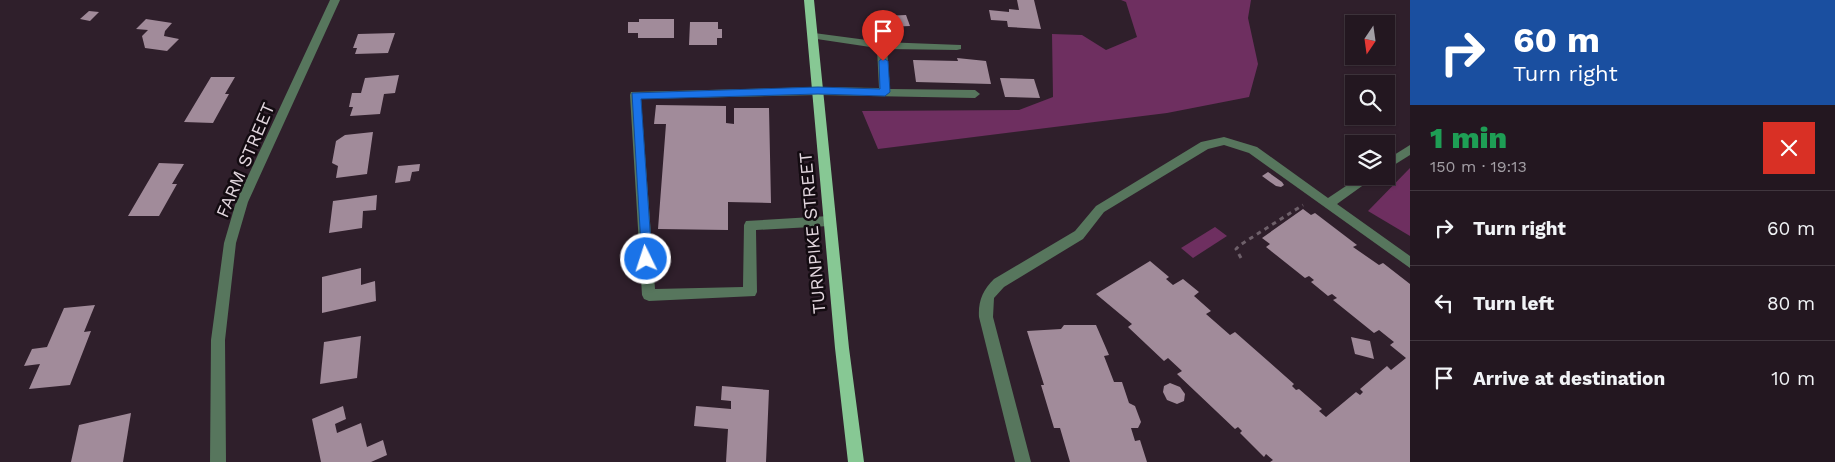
<!DOCTYPE html>
<html lang="en">
<head>
<meta charset="utf-8">
<style>
  body { margin:0; font-family:"Work Sans",sans-serif; background:#2f242d; color:#f1f3f6; height:100vh; display:flex; flex-direction:column; font-size:19px; white-space:nowrap }
  * { box-sizing:border-box; margin:0 }
  p { font-size:16px; color:#a39fa5 }
  .icon { flex:none; width:28px; height:28px; fill:none; stroke:currentColor; stroke-width:2; stroke-linecap:round; stroke-linejoin:round }
  .map { position:relative; flex:1; overflow:hidden }
  .details { display:flex; flex-direction:column; background:#231720; width:425px }
  .details>* { flex:none }
  .guide { background:#1a4fa0; color:#fff; overflow:hidden }
  .needle { width:32px; rotate:193deg }
  .fabs { position:absolute; left:1345px; top:15px; display:grid; gap:10px }
  .fabs a { display:grid; place-items:center; width:50px; height:50px; border-radius:0px; background:#231720; box-shadow:0 1px 4px #0004,0 0 0 1px #40363e; font-size:25px }
  .pin { position:absolute; display:grid; place-items:center; width:42px; height:42px; color:#fff; margin:-51px -21px; border-radius:50% 50% 50% 0; rotate:-45deg; box-shadow:0 0 5px #0007 }
  .pin .icon { rotate:45deg }
  .me { position:absolute; width:55px; margin:-28px; rotate:356deg; stroke-linejoin:round; filter:drop-shadow(0 0 4px #0008) }
  .turn { display:flex; align-items:center; gap:18px; height:105px; padding:0 20px; font-size:22px }
  .turn .icon { width:65px; height:65px; stroke-width:2.5 }
  .turn b { display:block; font-size:35px; line-height:42px }
  .round { display:grid; place-items:center; flex:none; width:52px; height:52px; border-radius:0px; background:#2f242d }
  .overview { display:flex; align-items:center; justify-content:space-between; height:85px; padding:0 20px }
  h1 { font-size:30px; font-weight:800; line-height:38px; color:#1e9e55 }
  ul { padding:0; list-style:none }
  li { display:flex; align-items:center; gap:15px; height:75px; padding:0 20px; border-top:1px solid #40363e }
  li div { flex:1 }
  li b { display:block; font-size:19px }
  li em { font-style:normal }
  main { display:flex; flex:1; min-height:0 }
  .map>svg:first-child { display:block }
  .green { fill:#6e2f60 }
  .building { fill:#a18b9a }
  .lines { fill:none; stroke-linecap:round; stroke-linejoin:round }
  .path { stroke:#6e606a; stroke-width:3; stroke-dasharray:4.5 4.5; stroke-linecap:butt }
  .minor { fill:#57765d; fill-rule:evenodd }
  .major { fill:#87c894; fill-rule:evenodd }
  .route { fill:#1a73e8; stroke:#114b97 }
  .labels { text-anchor:middle; dominant-baseline:central; stroke-width:5; stroke-linejoin:round; paint-order:stroke }
  .street-label { font-size:18px; fill:#e2d6de; stroke:#130b11 }
</style>
</head>
<body>
<main>
<div class="map">
<svg width="1410" height="462" viewBox="0 0 1410 462">
  <rect width="100%" height="100%" fill="#2f1f2b"/>
  <!-- green -->
  <g class="green">
    <path d="M1121 0H1251L1248 18 1258 64 1249 97 1167 113 878 149 862 111 1019 110 1053 97 1052 34 1082 35 1106 50 1137 37 1126 2Z"/>
    <path d="M1410 168V236L1368 211Z"/>
    <path d="M1215 227 1227 236 1193 258 1181 248Z"/>
  </g>
  <!-- building -->
  <g class="building">
    <path d="M1017 0H1034L1041 29 1008 27 1007 21 991 20 989 10 1009 12V9L1019 10Z"/>
    <path d="M89 11 99 12 90 21 80 19Z"/>
    <path d="M906 15 910 26 888 27 885 16Z"/>
    <path d="M146 19 172 23 165 31 164 36 179 39 167 51 145 48 142 36 148 30 136 29Z"/>
    <path d="M639 19H674V38H638V33H628V22H639Z"/>
    <path d="M690 22H718V29H722V38H717V45H689Z"/>
    <path d="M395 33 388 53 355 54 357 48H353L358 34Z"/>
    <path d="M957 58 986 61 991 84 916 82 913 60 958 61Z"/>
    <path d="M399 75 395 93 384 94 380 114 350 116 353 107H349L352 93H361L365 78Z"/>
    <path d="M211 77H235L225 94H229L213 123 184 122Z"/>
    <path d="M1000 78 1034 79 1040 98 1005 97Z"/>
    <path d="M656 105 726 106V123L734 124V108H769L771 203 728 202V230L658 229 666 124H654Z"/>
    <path d="M373 132 367 174 336 178 338 166 332 163 336 141 345 135Z"/>
    <path d="M159 163 184 164 172 184H177L159 216H128Z"/>
    <path d="M420 164 419 171 412 172 410 181 395 183 398 166Z"/>
    <path d="M1268 172 1282 182 1284 185 1281 187 1276 186 1262 176Z"/>
    <path d="M377 195 376 210 363 211 362 228 329 233 333 201Z"/>
    <path d="M1303 209 1311 215 1315 213 1357 245 1353 247 1379 265 1383 263 1410 284V462H1270L1273 460 1266 454 1264 457 1240 433 1242 431 1238 427 1235 429 1177 374 1182 371 1168 358 1164 361 1128 327 1132 324 1096 294 1150 261 1169 277 1166 279 1173 285 1183 279 1199 292 1194 296 1211 311 1206 314 1230 335 1235 332 1294 384 1292 386 1296 390 1299 389 1322 409 1319 411 1326 417 1356 392 1360 395 1363 392 1360 389 1387 366 1391 370 1406 358 1390 345 1394 342 1379 330 1374 333 1333 300 1337 298 1332 294 1328 296 1311 282 1314 280 1309 276 1305 278 1266 247 1270 244 1262 238Z"/>
    <path d="M361 268V285L375 281 376 301 322 313V277Z"/>
    <path d="M95 305 84 332 91 331 70 385 29 389 40 364 24 366 32 349 47 347 64 308Z"/>
    <path d="M1064 325H1096L1109 355 1104 356 1114 382H1122L1129 403 1135 406 1141 422 1138 428H1131L1135 441 1140 440 1147 462H1070L1060 428H1054L1041 385H1044L1027 331 1061 329Z"/>
    <path d="M361 336 357 378 320 384 324 342Z"/>
    <path d="M1351 337 1370 341 1374 359 1355 354Z"/>
    <path d="M1170 383 1180 387 1185 394 1184 401 1177 404 1167 400 1163 392 1164 386Z"/>
    <path d="M722 386 769 390 766 462H726L728 429 694 426 696 406 731 409V401L721 400Z"/>
    <path d="M343 406 346 419 335 424 337 433 361 423 367 447 383 440 387 455 371 462H321L312 419Z"/>
    <path d="M131 413 123 462H71L79 425Z"/>
  </g>
  <g class="lines">
    <!-- path -->
    <path class="path" d="M1241 258 1236 249 1240 245 1303 205"/>
    <!-- minor -->
    <g class="minor">
      <path d="M330 0H340L248 202 236 243 225 340 226 462H210L211 340 224 243 236 202Z"/>
      <path d="M814 33 882 42 961 45V49L957 50 887 49 890 89 975 90 980 94 975 98 818 95 641 99 655 289 743 287 744 225 746 221 829 216 833 217 835 221 833 225 829 226 756 230 757 292 755 296 649 301 644 299 642 295 630 95 631 92 818 87 879 88 877 48 810 38 809 36Z"/>
      <path d="M1224 137 1257 147 1328 198 1361 176H1376L1337 204 1410 256V268L1249 153 1224 145 1208 149 1104 212 1083 239 1004 287 994 298 993 317 1031 462H1015L979 317C978 301 983 290 994 279L1075 231 1096 206 1201 142Z"/>
      <path d="M1410 145V155L1386 170V160Z"/>
    </g>
    <!-- major -->
    <path class="major" d="M804 0H814L849 348 864 462H848L835 348Z"/>
  </g>
  <!-- route -->
  <path class="route" d="M883 58 888 61 890 92 885 96 818 94 641 99 652 259 646 263 642 262 632 93 818 87 880 89 879 61Z"/>
  <g class="labels">
    <!-- street labels -->
    <g class="street-label">
      <text transform="translate(245 160) rotate(-67)">FARM STREET</text>
      <text transform="translate(812 233) rotate(-95)">TURNPIKE STREET</text>
    </g>
  </g>
</svg>
<div class="fabs">
<a><svg class="needle" viewBox="-14 -14 28 28"><path d="M0-13l5 13h-10z" fill="#e53935"/><path d="M0 13l5-13h-10z" fill="#a39fa5"/></svg></a>
<a><svg class="icon" aria-label="search" viewBox="0 0 24 24"><circle cx="10" cy="10" r="6"/><path d="M15 15l6 6"/></svg></a>
<a><svg class="icon" aria-label="layers" viewBox="0 0 24 24"><path d="M12 4l9 5-9 5-9-5zM3 14l9 5 9-5"/></svg></a>
</div>
<div class="pin" style="left:883px;top:61px;background:#d93025"><svg class="icon" aria-label="arrive" viewBox="0 0 24 24"><path d="M6 21V4h12l-3 4 3 4H6"/></svg></div>
<svg class="me" style="left:646px;top:259px" viewBox="-20 -20 40 40"><circle r="17" fill="#1a73e8" stroke="#fff" stroke-width="3"/><path d="M0-11L8 9 0 5-8 9z" fill="#fff"/></svg>
</div>
<section class="details">
<div class="guide">
<div class="turn"><svg class="icon" aria-label="right" viewBox="0 0 24 24"><path d="M7 20v-9h11M14 6l5 5-5 5"/></svg><div><b>60 m</b>Turn right</div></div>
</div>
<div class="overview"><div><h1>1 min</h1><p>150 m · 19:13</p></div><a class="round" style="background:#d93025;color:#fff"><svg class="icon" aria-label="close" viewBox="0 0 24 24"><path d="M6 6l12 12M18 6L6 18"/></svg></a></div>
<ul>
<li><svg class="icon" aria-label="right" viewBox="0 0 24 24"><path d="M7 20v-9h11M14 6l5 5-5 5"/></svg><div><b>Turn right</b></div><em>60 m</em></li>
<li><svg class="icon" aria-label="left" viewBox="0 0 24 24"><path d="M17 20v-9H6M10 6l-5 5 5 5"/></svg><div><b>Turn left</b></div><em>80 m</em></li>
<li><svg class="icon" aria-label="arrive" viewBox="0 0 24 24"><path d="M6 21V4h12l-3 4 3 4H6"/></svg><div><b>Arrive at destination</b></div><em>10 m</em></li>
</ul>
</section>
</main>
</body>
</html>
